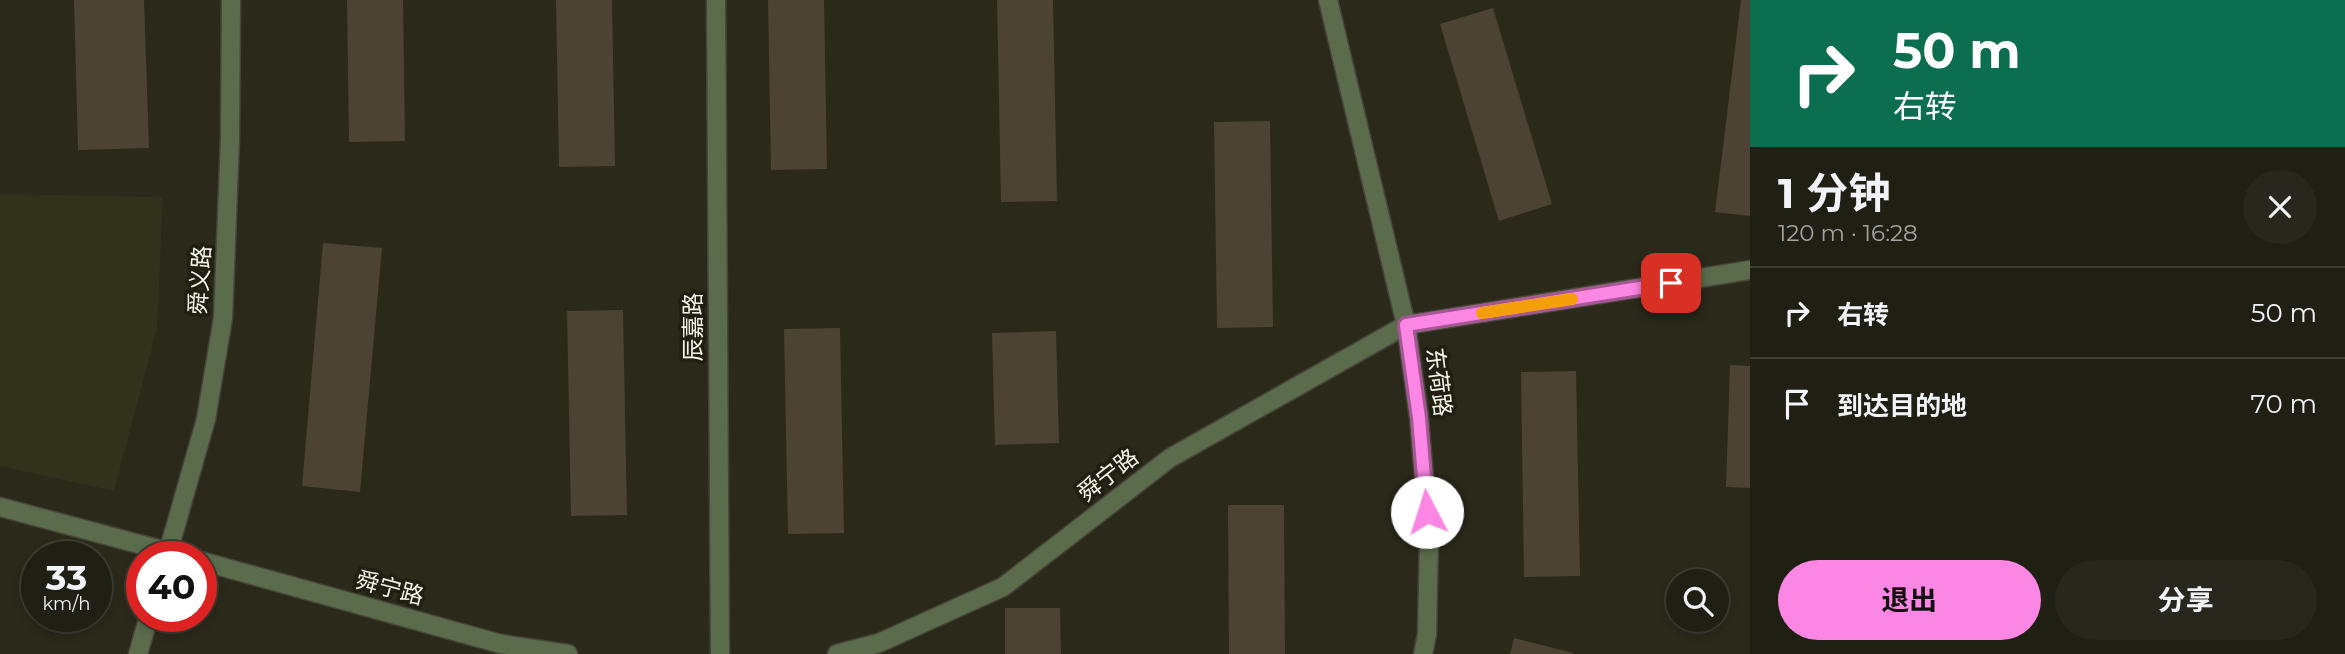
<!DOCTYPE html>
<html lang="zh">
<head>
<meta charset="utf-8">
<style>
  body { margin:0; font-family:Montserrat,"Noto Sans SC",sans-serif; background:#28271d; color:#f1f3f6; height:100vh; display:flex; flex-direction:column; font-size:26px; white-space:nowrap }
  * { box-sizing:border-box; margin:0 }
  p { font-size:23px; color:#a2a2a0 }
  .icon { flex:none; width:38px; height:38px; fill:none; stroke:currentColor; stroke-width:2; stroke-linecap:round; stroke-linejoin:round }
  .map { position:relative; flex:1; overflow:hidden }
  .sheet { display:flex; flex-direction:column; background:#201f14; width:595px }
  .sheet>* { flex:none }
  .hud { background:#0b6e4f; color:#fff; overflow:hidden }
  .tools { position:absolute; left:1666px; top:569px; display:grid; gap:14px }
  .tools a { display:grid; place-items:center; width:63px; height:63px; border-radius:50%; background:#201f14; box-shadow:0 4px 10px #0003,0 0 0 2px #3d3d34; font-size:35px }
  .speed { position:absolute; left:21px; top:541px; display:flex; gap:14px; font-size:35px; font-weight:700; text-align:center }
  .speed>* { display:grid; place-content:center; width:91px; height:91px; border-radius:50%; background:#201f14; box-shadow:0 4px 10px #0003,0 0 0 2px #3d3d34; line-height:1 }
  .speed small { font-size:18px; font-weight:400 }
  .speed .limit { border:10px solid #d22; background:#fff; color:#111 }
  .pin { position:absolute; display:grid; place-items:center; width:60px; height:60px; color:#fff; margin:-30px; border-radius:14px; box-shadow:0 4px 10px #0006 }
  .me { position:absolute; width:77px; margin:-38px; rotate:355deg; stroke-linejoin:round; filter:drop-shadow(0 0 5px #0008) }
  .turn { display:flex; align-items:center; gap:24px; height:147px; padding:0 28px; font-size:32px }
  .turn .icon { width:91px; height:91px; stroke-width:2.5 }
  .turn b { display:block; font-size:49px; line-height:60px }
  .round { display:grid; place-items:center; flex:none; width:74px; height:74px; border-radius:37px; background:#28271d }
  .head { display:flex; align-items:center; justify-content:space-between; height:119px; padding:0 28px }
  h1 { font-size:42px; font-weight:700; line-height:52px }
  .action { display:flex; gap:14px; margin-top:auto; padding:14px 28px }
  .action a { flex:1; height:80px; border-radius:42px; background:#fc86e3; color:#111; font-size:28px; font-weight:700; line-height:80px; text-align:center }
  .action a+a { background:#28271d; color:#f1f3f6 }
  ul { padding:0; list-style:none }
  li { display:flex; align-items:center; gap:21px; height:91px; padding:0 28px; border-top:2px solid #3d3d34 }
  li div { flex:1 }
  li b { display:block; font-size:26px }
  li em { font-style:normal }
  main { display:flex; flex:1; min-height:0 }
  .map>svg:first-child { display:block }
  .built { fill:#32311b }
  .building { fill:#4c4335 }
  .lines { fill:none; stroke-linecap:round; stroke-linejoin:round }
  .minor-casing { stroke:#464537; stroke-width:21 }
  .tertiary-casing { stroke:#464537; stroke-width:21 }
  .minor { stroke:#5b6c4d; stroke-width:18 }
  .tertiary { stroke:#5b6c4d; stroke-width:18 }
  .route-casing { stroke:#a45794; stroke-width:18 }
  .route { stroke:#fc86e3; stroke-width:12 }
  .slow { stroke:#f59e0b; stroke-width:12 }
  .labels { text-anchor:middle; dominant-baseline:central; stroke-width:7; stroke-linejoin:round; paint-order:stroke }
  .street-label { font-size:23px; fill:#f4f4ea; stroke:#201f11 }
</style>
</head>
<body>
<main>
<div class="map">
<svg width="1750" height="654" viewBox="0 0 1750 654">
  <rect width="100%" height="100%" fill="#2a291a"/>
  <!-- built -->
  <path class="built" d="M0 194 163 197 157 329 114 491 0 466Z"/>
  <!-- building -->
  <g class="building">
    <path d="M74 0H144L149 148 78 150Z"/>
    <path d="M347 0H403L405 141 349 142Z"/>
    <path d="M556 0H612L615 166 559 167Z"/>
    <path d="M768 0H824L827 169 771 170Z"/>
    <path d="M997 0H1053L1057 201 1001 202Z"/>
    <path d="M1741 0H1750V216L1715 212Z"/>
    <path d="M1493 8 1552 204 1499 221 1440 24Z"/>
    <path d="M1270 121 1273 327 1217 328 1214 122Z"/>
    <path d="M323 243 382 248 360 492 302 486Z"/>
    <path d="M623 310 627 515 571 516 567 311Z"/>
    <path d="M840 328 844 533 788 534 784 329Z"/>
    <path d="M1056 331 1059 443 995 445 992 333Z"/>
    <path d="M1730 365 1750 366V488L1726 487Z"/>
    <path d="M1576 371 1580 576 1524 577 1521 372Z"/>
    <path d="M1228 505H1284L1285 654H1229Z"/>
    <path d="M1005 608H1060L1061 654H1005Z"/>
    <path d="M1514 638 1573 653V654H1510Z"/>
  </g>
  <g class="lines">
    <defs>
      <g id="minor">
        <path d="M716 0 720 654"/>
        <path d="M1406 325 1750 270"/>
        <path d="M0 507 169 552"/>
      </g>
      <g id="tertiary">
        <path d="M1328 0 1406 325 1419 418 1429 537 1427 634 1423 654"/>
        <path d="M167 556 206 419 223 318 230 139 231 0"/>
        <path d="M201 561 501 644 568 654"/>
        <path d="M138 654 149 616"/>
        <path d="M837 654 879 643 1003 587 1170 458 1406 325"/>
      </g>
    </defs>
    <!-- minor casing -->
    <use href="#minor" class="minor-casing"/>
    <!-- tertiary casing -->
    <use href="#tertiary" class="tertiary-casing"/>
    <!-- minor -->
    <use href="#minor" class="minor"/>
    <!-- tertiary -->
    <use href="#tertiary" class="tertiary"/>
  </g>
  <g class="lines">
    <defs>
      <path id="route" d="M1427 512 1419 418 1406 325 1671 283"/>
    </defs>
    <!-- route casing -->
    <use href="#route" class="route-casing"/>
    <!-- route -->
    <use href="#route" class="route"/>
    <!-- slow -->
    <path class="slow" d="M1482 313 1572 299"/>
  </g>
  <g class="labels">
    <!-- street labels -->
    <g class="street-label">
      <text transform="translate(200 280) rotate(-86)">舜义路</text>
      <text transform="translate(693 327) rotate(-90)">辰嘉路</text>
      <text transform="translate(1439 382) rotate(83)">东荷路</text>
      <text transform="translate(1108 475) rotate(-38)">舜宁路</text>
      <text transform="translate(390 588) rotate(15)">舜宁路</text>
    </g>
  </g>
</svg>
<div class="tools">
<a><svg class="icon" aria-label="search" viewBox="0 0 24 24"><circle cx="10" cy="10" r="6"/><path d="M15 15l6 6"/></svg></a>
</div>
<div class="speed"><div>33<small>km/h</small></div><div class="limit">40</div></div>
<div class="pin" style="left:1671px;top:283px;background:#d93025"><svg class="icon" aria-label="arrive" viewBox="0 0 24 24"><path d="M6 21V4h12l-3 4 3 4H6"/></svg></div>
<svg class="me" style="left:1427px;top:512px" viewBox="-20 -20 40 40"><circle r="19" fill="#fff"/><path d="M0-13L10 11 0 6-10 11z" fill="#fc86e3"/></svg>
</div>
<section class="sheet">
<div class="hud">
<div class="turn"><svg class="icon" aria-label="right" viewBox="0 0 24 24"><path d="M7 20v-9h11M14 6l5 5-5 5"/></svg><div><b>50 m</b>右转</div></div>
</div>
<div class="head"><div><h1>1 分钟</h1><p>120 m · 16:28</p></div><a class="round"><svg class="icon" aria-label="close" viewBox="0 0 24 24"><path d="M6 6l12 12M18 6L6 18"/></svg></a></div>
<ul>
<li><svg class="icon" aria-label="right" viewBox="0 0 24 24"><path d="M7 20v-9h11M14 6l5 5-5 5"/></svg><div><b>右转</b></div><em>50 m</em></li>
<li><svg class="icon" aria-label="arrive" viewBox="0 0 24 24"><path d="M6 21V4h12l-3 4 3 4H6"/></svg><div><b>到达目的地</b></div><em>70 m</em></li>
</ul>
<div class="action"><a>退出</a><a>分享</a></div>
</section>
</main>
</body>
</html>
